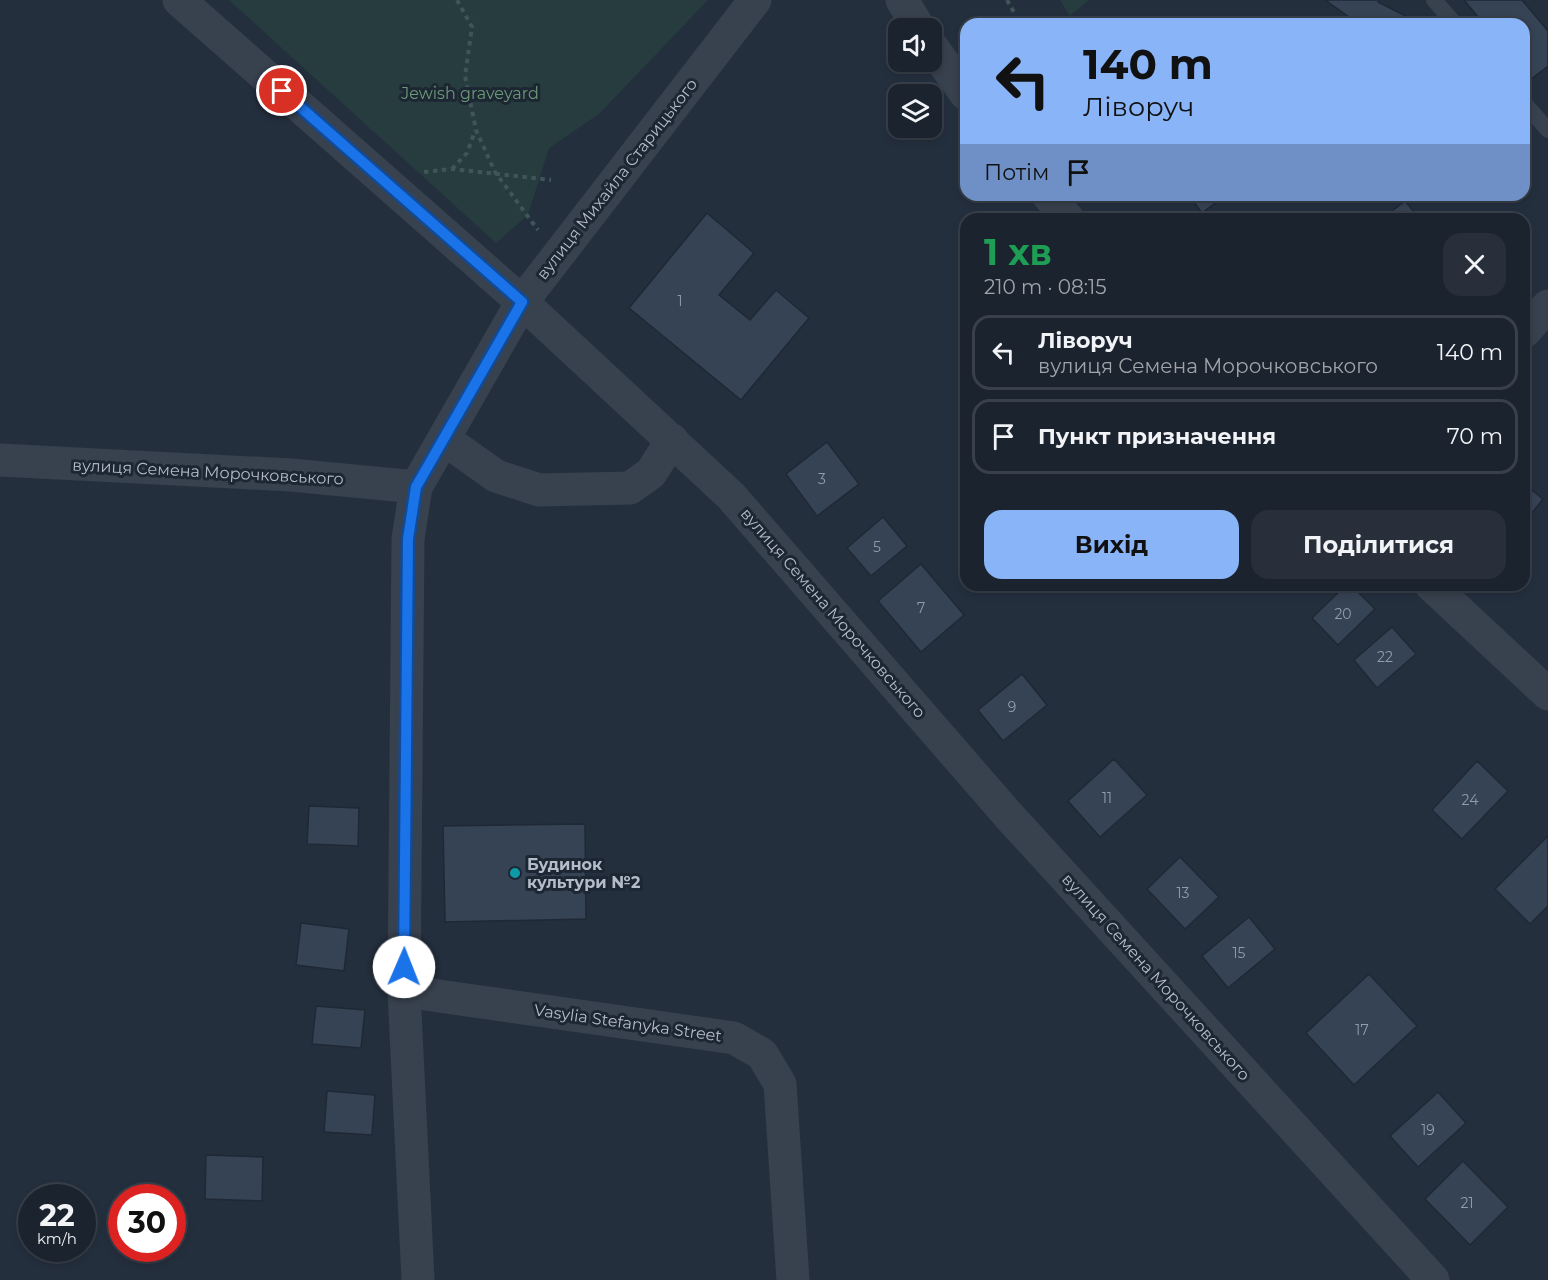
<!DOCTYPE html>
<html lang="uk">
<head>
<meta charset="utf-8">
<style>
  body { margin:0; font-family:Montserrat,sans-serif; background:#282f3a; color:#f1f3f6; height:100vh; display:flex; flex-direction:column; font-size:22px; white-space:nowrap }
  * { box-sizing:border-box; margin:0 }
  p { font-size:20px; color:#a0a4aa }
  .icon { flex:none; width:33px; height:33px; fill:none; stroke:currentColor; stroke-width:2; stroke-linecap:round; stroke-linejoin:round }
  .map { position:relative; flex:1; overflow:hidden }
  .sheet { position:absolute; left:960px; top:213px; width:570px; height:378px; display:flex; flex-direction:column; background:#1b232e; border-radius:18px; box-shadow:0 3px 9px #0003,0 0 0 2px #39404a }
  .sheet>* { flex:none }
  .banner { position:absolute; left:960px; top:18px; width:570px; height:183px; border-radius:18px; box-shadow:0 3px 9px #0003,0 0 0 2px #39404a; background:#8ab4f8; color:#111; overflow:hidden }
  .controls { position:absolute; left:888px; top:18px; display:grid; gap:12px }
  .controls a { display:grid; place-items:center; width:54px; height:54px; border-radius:12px; background:#1b232e; box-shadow:0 3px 9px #0003,0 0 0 2px #39404a; font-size:30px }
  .speed { position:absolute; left:18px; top:1184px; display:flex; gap:12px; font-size:30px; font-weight:700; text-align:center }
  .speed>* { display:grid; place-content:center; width:78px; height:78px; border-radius:50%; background:#1b232e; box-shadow:0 3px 9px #0003,0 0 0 2px #39404a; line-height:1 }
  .speed small { font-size:15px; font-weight:400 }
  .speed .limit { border:9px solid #d22; background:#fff; color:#111 }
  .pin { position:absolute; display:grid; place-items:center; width:51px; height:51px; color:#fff; margin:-26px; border:3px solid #fff; border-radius:50%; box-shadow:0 2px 6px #0007 }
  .me { position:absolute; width:66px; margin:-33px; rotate:1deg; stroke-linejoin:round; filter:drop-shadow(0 0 4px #0008) }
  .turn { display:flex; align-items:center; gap:21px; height:126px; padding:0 24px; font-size:27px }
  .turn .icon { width:78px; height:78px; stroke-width:2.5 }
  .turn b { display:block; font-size:42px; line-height:51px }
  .then { display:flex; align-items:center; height:57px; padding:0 24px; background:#0003; gap:12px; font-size:22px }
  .round { display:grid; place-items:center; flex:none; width:63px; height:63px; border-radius:18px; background:#282f3a }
  .head { display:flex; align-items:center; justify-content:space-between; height:102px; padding:0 24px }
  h1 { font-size:36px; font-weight:700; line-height:45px; color:#1e9e55 }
  .button { display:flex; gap:12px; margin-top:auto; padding:12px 24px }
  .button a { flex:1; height:69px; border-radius:18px; background:#8ab4f8; color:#111; font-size:24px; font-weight:700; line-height:69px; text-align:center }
  .button a+a { background:#282f3a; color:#f1f3f6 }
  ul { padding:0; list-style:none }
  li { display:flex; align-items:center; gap:18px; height:75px; margin:0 12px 9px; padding:0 12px; border:3px solid #39404a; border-radius:18px }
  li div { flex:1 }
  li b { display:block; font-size:22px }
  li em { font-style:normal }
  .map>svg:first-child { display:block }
  .green { fill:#263c3f }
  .building { fill:#364354; stroke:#1f2835; stroke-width:1.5 }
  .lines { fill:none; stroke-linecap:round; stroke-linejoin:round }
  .path { stroke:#3f5557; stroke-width:4; stroke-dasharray:4.5 4.5; stroke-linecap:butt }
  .service { stroke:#38414e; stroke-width:16 }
  .minor { stroke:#38414e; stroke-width:33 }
  .route-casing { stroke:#114b97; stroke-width:15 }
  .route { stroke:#1a73e8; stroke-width:10 }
  .culture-dot { fill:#0f9aa8; stroke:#1d2633; stroke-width:2 }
  .labels { text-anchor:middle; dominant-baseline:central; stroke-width:6; stroke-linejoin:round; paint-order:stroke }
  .number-label { font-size:14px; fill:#929caa }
  .park-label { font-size:16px; fill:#6b9a76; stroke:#1d2633 }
  .street-label { font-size:16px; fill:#b4bcc9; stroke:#1d2633 }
  .poi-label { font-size:16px; font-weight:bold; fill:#b4bcc9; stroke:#1d2633; text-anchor:start }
</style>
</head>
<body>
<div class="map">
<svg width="1548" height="1280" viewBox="0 0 1548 1280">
  <rect width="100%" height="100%" fill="#242f3e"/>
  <!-- green -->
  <g class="green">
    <path d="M229 0H708L599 114 549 148 528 215 496 243Z"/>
    <path d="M1060 0H1089L1070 16Z"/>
  </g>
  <!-- building -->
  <g class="building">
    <path d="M1325 0H1379L1378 2 1421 24H1359Z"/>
    <path d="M1464 0H1522L1548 31V66L1530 80 1524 73V24H1484Z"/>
    <path d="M1194 195H1226L1202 213 1191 198Z"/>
    <path d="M1405 201 1420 219H1382Z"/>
    <path d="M707 213 754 253 719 295 750 320 776 290 809 318 741 400 629 308Z"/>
    <path d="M827 442 859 484 817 516 786 474Z"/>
    <path d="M1524 484 1543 499 1524 523Z"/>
    <path d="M883 517 907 546 871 576 847 548Z"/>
    <path d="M921 564 964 615 921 652 878 601Z"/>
    <path d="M1346 585H1351L1375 609 1338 645 1312 618Z"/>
    <path d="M1392 627 1416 654 1377 688 1354 660Z"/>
    <path d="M1022 674 1047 705 1003 741 978 710Z"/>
    <path d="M1114 759 1147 795 1100 837 1068 801Z"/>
    <path d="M1477 761 1508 791 1462 839 1432 810Z"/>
    <path d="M309 806 359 808 358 846 307 844Z"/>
    <path d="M585 824 586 919 445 922 443 826Z"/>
    <path d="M1548 836V906L1530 924 1495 889Z"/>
    <path d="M1180 857 1219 897 1185 929 1147 889Z"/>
    <path d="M1249 917 1275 949 1228 988 1202 956Z"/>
    <path d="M301 923 349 929 344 971 296 965Z"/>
    <path d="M1369 974 1417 1026 1354 1085 1306 1033Z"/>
    <path d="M316 1006 365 1010 361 1048 312 1044Z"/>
    <path d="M327 1091 375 1095 372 1135 324 1132Z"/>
    <path d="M1438 1092 1466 1123 1418 1167 1390 1136Z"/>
    <path d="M206 1155 263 1157 262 1201 205 1199Z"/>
    <path d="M1463 1161 1508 1207 1470 1245 1425 1199Z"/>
  </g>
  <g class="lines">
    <!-- path -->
    <g class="path">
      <path d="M457 0 472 27 465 76 476 130 495 172 538 230"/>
      <path d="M1007 0 1014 12"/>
      <path d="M452 169 467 153 475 131"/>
      <path d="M424 172 452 169 551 180"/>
    </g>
    <!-- service -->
    <g class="service">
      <path d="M1434 0 1455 24"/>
      <path d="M1524 103 1548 130"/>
    </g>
    <!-- minor -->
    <g class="minor">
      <path d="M179 0 522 302 731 496 1009 816 1433 1280"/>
      <path d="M902 0 919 28"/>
      <path d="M932 47 966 94"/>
      <path d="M1048 195 1068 219"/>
      <path d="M1524 332 1548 306"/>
      <path d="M444 439 496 476 539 490 630 488 651 473 672 440"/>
      <path d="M0 460 291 475 416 487"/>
      <path d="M1431 585 1548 694"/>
      <path d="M404 991 734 1038 762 1054 780 1084 793 1280"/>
      <path d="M418 1280 404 991 408 539 416 487 522 302 755 0"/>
    </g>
  </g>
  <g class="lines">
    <defs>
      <path id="route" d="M282 91 522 302 416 487 408 539 404 967"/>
    </defs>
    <!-- route casing -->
    <use href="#route" class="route-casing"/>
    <!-- route -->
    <use href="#route" class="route"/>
  </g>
  <!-- markers -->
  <circle class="culture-dot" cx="515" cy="873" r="6"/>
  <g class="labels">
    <!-- number labels -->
    <g class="number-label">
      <text x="680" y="301">1</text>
      <text x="822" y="479">3</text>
      <text x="877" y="547">5</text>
      <text x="921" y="608">7</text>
      <text x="1343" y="614">20</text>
      <text x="1385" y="657">22</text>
      <text x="1012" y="707">9</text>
      <text x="1107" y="798">11</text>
      <text x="1470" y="800">24</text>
      <text x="1183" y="893">13</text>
      <text x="1239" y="953">15</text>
      <text x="1362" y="1030">17</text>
      <text x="1428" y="1130">19</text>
      <text x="1467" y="1203">21</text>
    </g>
    <!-- park labels -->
    <g class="park-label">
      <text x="470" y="93">Jewish graveyard</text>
    </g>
    <!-- street labels -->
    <g class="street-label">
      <text transform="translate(617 179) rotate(-52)">вулиця Михайла Старицького</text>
      <text transform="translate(208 472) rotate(3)">вулиця Семена Морочковського</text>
      <text transform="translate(833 613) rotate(49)">вулиця Семена Морочковського</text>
      <text transform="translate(1156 977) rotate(48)">вулиця Семена Морочковського</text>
      <text transform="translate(628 1023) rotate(8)">Vasylia Stefanyka Street</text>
    </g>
    <!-- poi labels -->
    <g class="poi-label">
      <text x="527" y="864">Будинок<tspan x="527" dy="18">культури №2</tspan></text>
    </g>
  </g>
</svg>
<div class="controls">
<a><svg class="icon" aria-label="sound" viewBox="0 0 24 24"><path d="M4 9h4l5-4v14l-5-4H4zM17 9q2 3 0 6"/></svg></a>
<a><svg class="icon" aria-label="layers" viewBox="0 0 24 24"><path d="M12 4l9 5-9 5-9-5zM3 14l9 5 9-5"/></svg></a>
</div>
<div class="speed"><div>22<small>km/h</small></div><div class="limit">30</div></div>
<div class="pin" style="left:282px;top:91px;background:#d93025"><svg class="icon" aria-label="arrive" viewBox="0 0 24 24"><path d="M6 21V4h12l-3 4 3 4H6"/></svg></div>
<svg class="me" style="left:404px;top:967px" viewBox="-20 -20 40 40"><circle r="19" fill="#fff"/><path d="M0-13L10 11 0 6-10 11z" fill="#1a73e8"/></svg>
<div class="banner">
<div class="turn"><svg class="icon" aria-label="left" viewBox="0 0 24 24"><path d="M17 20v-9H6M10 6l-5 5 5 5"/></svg><div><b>140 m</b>Ліворуч</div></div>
<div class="then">Потім<svg class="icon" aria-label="arrive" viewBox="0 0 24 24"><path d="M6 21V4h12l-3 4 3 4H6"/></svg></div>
</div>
<section class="sheet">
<div class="head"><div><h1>1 хв</h1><p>210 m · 08:15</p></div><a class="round"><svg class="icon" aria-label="close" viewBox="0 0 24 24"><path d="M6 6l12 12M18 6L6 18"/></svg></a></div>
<ul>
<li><svg class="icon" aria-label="left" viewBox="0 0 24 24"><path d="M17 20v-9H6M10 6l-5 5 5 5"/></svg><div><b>Ліворуч</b><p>вулиця Семена Морочковського</p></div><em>140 m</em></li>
<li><svg class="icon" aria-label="arrive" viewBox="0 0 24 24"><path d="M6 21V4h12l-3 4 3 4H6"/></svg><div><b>Пункт призначення</b></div><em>70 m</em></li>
</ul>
<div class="button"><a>Вихід</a><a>Поділитися</a></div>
</section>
</div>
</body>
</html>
